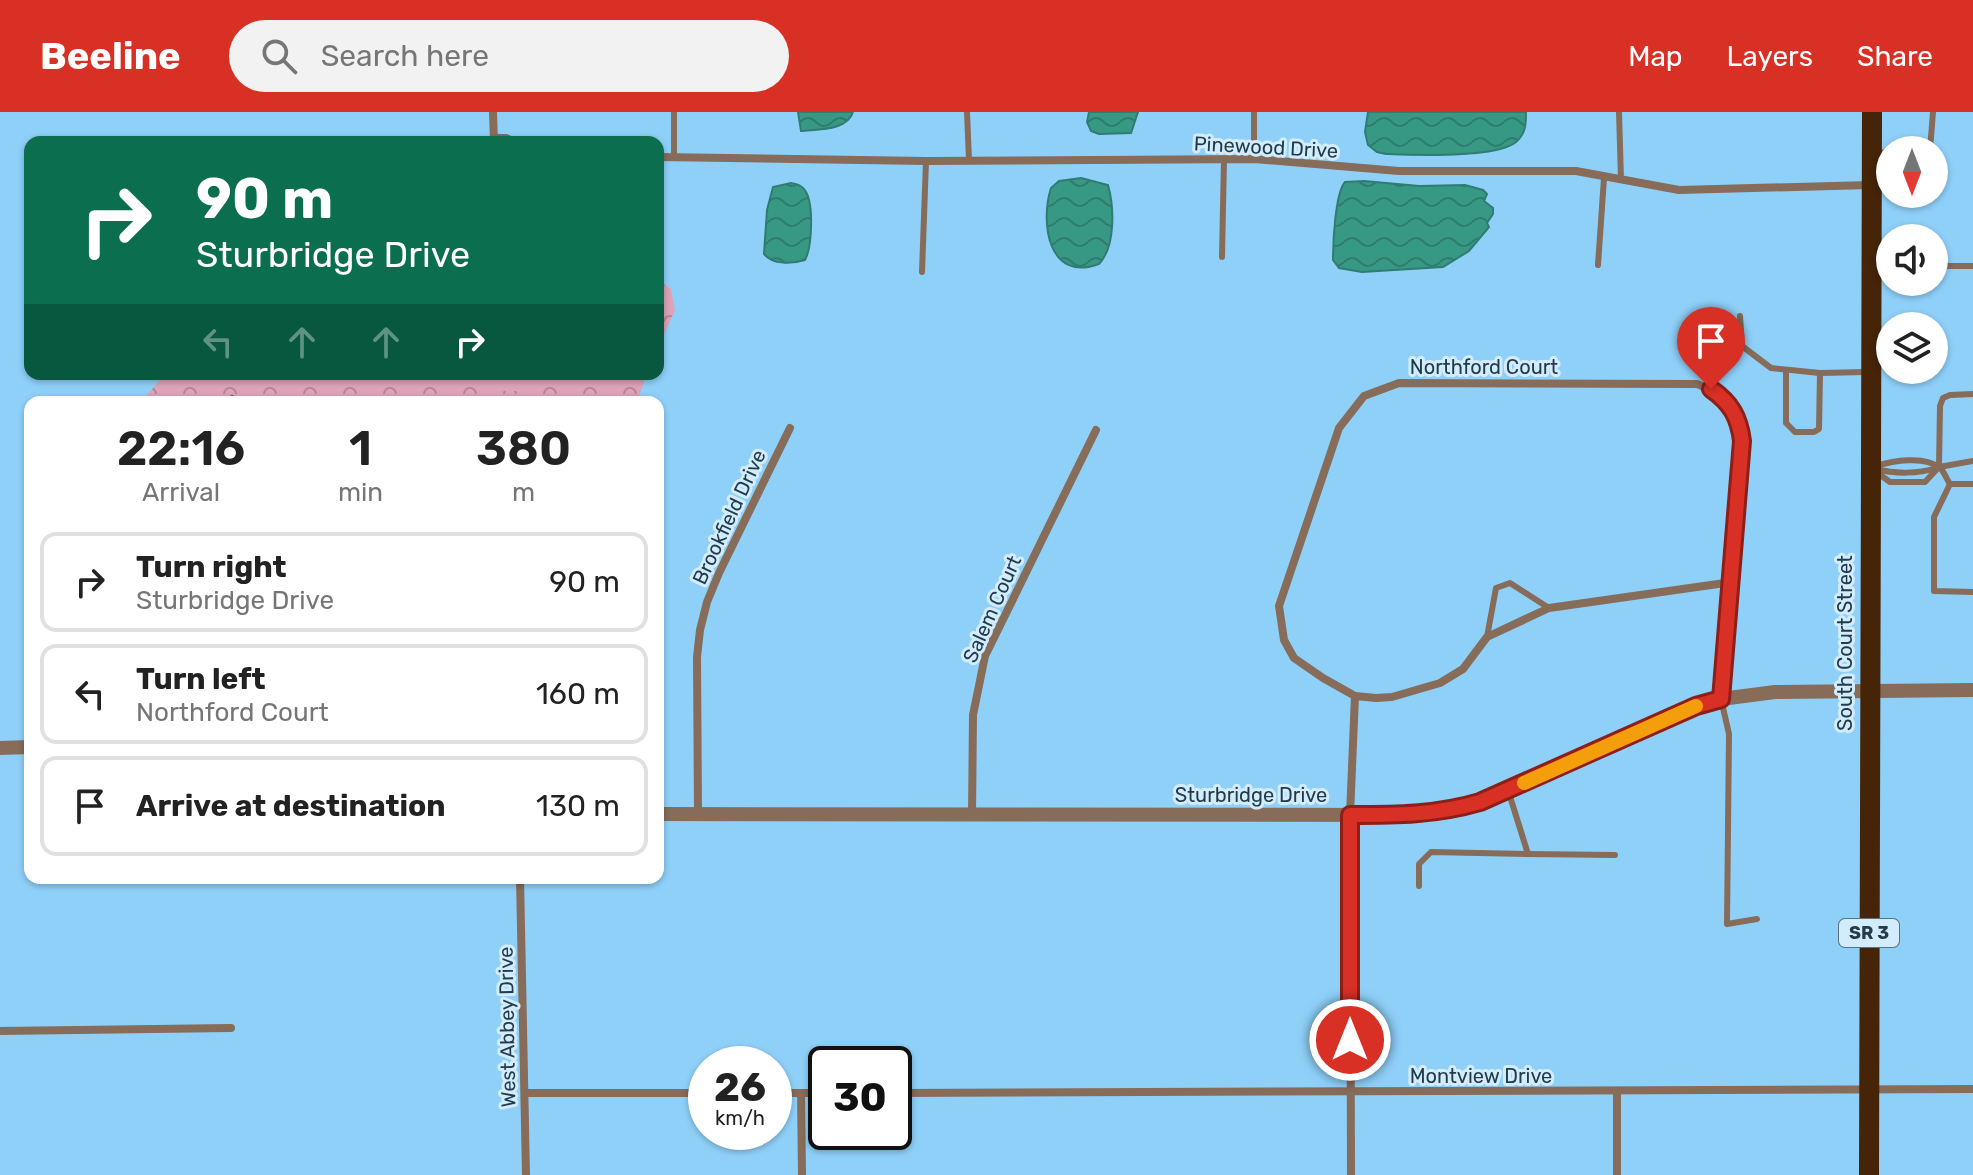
<!DOCTYPE html>
<html lang="en">
<head>
<meta charset="utf-8">
<style>
  body { margin:0; font-family:Rubik,sans-serif; background:#f2f2f2; color:#222; height:100vh; display:flex; flex-direction:column; font-size:30px; white-space:nowrap }
  * { box-sizing:border-box; margin:0 }
  p { font-size:26px; color:#767676 }
  .icon { flex:none; width:44px; height:44px; fill:none; stroke:currentColor; stroke-width:2; stroke-linecap:round; stroke-linejoin:round }
  .map { position:relative; flex:1; overflow:hidden }
  .panel { position:absolute; left:24px; top:284px; width:640px; height:488px; display:flex; flex-direction:column; background:#fff; border-radius:16px; box-shadow:0 2px 6px #0004 }
  .panel>* { flex:none }
  .banner { position:absolute; left:24px; top:24px; width:640px; height:244px; border-radius:16px; box-shadow:0 2px 6px #0004; background:#0b6e4f; color:#fff; overflow:hidden }
  .needle { width:52px; rotate:180deg }
  .buttons { position:absolute; left:1876px; top:24px; display:grid; gap:16px }
  .buttons a { display:grid; place-items:center; width:72px; height:72px; border-radius:50%; background:#fff; box-shadow:0 2px 6px #0004; font-size:40px }
  .speed { position:absolute; left:688px; top:934px; display:flex; gap:16px; font-size:40px; font-weight:700; text-align:center }
  .speed>* { display:grid; place-content:center; width:104px; height:104px; border-radius:50%; background:#fff; box-shadow:0 2px 6px #0004; line-height:1 }
  .speed small { font-size:20px; font-weight:400 }
  .speed .limit { border:4px solid #111; border-radius:12px; background:#fff; color:#111 }
  .pin { position:absolute; display:grid; place-items:center; width:68px; height:68px; color:#fff; margin:-82px -34px; border-radius:50% 50% 50% 0; rotate:-45deg; box-shadow:0 0 8px #0007 }
  .pin .icon { rotate:45deg }
  .me { position:absolute; width:88px; margin:-44px; rotate:0deg; stroke-linejoin:round; filter:drop-shadow(0 0 6px #0008) }
  .turn { display:flex; align-items:center; gap:28px; height:168px; padding:0 40px; font-size:36px }
  .turn .icon { width:104px; height:104px; stroke-width:2.5 }
  .turn b { display:block; font-size:56px; line-height:68px }
  .lanes { display:flex; align-items:center; height:76px; padding:0 40px; background:#0003; justify-content:center; gap:40px; direction:ltr }
  .lanes .off { opacity:.35 }
  .eta { display:flex; justify-content:space-evenly; align-items:center; height:136px; text-align:center }
  .eta b { font-size:48px; font-weight:600; line-height:56px }
  ul { padding:0; list-style:none }
  li { display:flex; align-items:center; gap:24px; height:100px; margin:0 16px 12px; padding:0 24px; border:4px solid #e0e0e0; border-radius:16px }
  li div { flex:1 }
  li b { display:block; font-size:30px }
  li em { font-style:normal }
  header { display:flex; align-items:center; gap:48px; box-sizing:border-box; height:112px; padding:0 40px; background:#d93025; color:#fff }
  header strong { font-size:38px }
  nav { display:flex; gap:44px; margin-inline-start:auto; font-size:28px }
  .search { width:560px; height:72px; background:#f2f2f2; display:flex; align-items:center; gap:20px; box-sizing:border-box; padding:0 28px; border-radius:44px; color:#767676; font-size:30px }
  .map>svg:first-child { display:block }
  .park { fill:url(#park-crowns) }
  .pitch { fill:#dea3b8 }
  .water { fill:url(#water-waves); stroke:#307c73; stroke-width:2 }
  .lines { fill:none; stroke-linecap:round; stroke-linejoin:round }
  .service { stroke:#866c59; stroke-width:6 }
  .minor { stroke:#866c59; stroke-width:8 }
  .tertiary { stroke:#866c59; stroke-width:14 }
  .primary { stroke:#462408; stroke-width:20 }
  .route-casing { stroke:#8d1f18; stroke-width:20 }
  .route { stroke:#d93025; stroke-width:14 }
  .slow { stroke:#f59e0b; stroke-width:14 }
  .labels { text-anchor:middle; dominant-baseline:central; stroke-width:6; stroke-linejoin:round; paint-order:stroke }
  .shield { fill:#d3ecfc; stroke:#567181; stroke-width:2 }
  .shield-label { font-size:18px; font-weight:bold; fill:#213c4c }
  .street-label { font-size:20px; fill:#213c4c; stroke:#d3ecfc }
</style>
</head>
<body>
<header>
<strong>Beeline</strong>
<div class="search"><svg class="icon" aria-label="search" viewBox="0 0 24 24"><circle cx="10" cy="10" r="6"/><path d="M15 15l6 6"/></svg>Search here</div>
<nav><a>Map</a><a>Layers</a><a>Share</a></nav>
</header>
<div class="map">
<svg width="1973" height="1063" viewBox="0 0 1973 1063">
  <defs>
    <pattern id="park-crowns" width="20" height="18" patternUnits="userSpaceOnUse" patternTransform="scale(2)"><rect width="20" height="18" fill="#dea3b8"/><path d="M2 6a3 3 0 1 1 6 0M12 15a3 3 0 1 1 6 0" fill="none" stroke="#b48698"/></pattern>
    <pattern id="water-waves" width="16" height="10" patternUnits="userSpaceOnUse" patternTransform="scale(2)"><rect width="16" height="10" fill="#379884"/><path d="M0 5q4-4 8 0t8 0" fill="none" stroke="#2e7d6e"/></pattern>
  </defs>
  <rect width="100%" height="100%" fill="#8fd0f9"/>
  <!-- park -->
  <g class="park">
    <path d="M658 168 671 177 675 198 658 236Z"/>
    <path d="M165 262H647L637 290H141Z"/>
  </g>
  <!-- pitch -->
  <path class="pitch" d="M477 262H540C523 287 496 283 477 262Z"/>
  <!-- water -->
  <g class="water">
    <path d="M798 0H853C847 19 818 17 801 19Z"/>
    <path d="M1089 0H1138L1131 21 1099 22 1091 19 1087 10Z"/>
    <path d="M1368 0H1526C1526 11 1526 21 1517 29 1499 47 1412 43 1386 42L1377 40 1368 33 1365 20Z"/>
    <path d="M1081 66 1108 73C1114 94 1116 134 1099 152 1048 171 1040 110 1051 76L1059 69Z"/>
    <path d="M1364 69 1419 74 1465 73 1483 78 1487 82 1484 89 1493 96V102L1487 111 1489 115 1469 139 1443 155 1362 160 1339 156 1333 148C1333 131 1335 82 1345 70Z"/>
    <path d="M791 71C796 72 799 72 803 76 815 87 812 135 805 148 792 152 773 153 764 142L767 98 773 75Z"/>
  </g>
  <g class="lines">
    <!-- service -->
    <g class="service">
      <path d="M967 0 969 48"/>
      <path d="M1254 0V47"/>
      <path d="M1619 0 1621 68"/>
      <path d="M1930 38 1933 0"/>
      <path d="M1874 40 1890 41"/>
      <path d="M674 45V0"/>
      <path d="M1222 145 1224 47"/>
      <path d="M1598 153 1604 66"/>
      <path d="M1934 154H1973"/>
      <path d="M1874 155H1890"/>
      <path d="M922 160 926 49"/>
      <path d="M1740 204 1742 234 1771 256 1820 261 1866 260"/>
      <path d="M1786 258V311L1795 320H1814L1819 317 1820 261"/>
      <path d="M1973 282 1950 283 1943 286 1940 294 1939 355 1973 349"/>
      <path d="M227 290 232 286"/>
      <path d="M1876 354C1892 349 1925 343 1940 356 1944 359 1947 368 1950 372H1973"/>
      <path d="M1876 357C1895 362 1918 362 1936 356"/>
      <path d="M1876 360 1890 370H1925L1939 355"/>
      <path d="M1950 372 1934 405V479L1973 480"/>
      <path d="M1487 525 1496 476 1510 471 1549 496"/>
      <path d="M1721 587 1729 622 1727 812 1757 807"/>
      <path d="M1528 742 1615 743"/>
      <path d="M1419 774V752L1431 740 1528 742 1508 678"/>
    </g>
    <!-- minor -->
    <g class="minor">
      <path d="M493 0 494 30"/>
      <path d="M494 26H506L515 30"/>
      <path d="M658 45 926 49 1254 47 1399 59H1576L1679 78 1870 73"/>
      <path d="M1355 584 1376 586 1392 585 1440 571 1463 557 1487 525 1549 496 1732 470"/>
      <path d="M698 702 697 545 700 518 707 490 719 461 790 316"/>
      <path d="M972 703 973 603 985 544 1096 318"/>
      <path d="M520 766 526 1063"/>
      <path d="M0 919 231 916"/>
      <path d="M525 981H706"/>
      <path d="M774 981H826"/>
      <path d="M801 981 802 1063"/>
      <path d="M894 981 1973 977"/>
      <path d="M1351 1063 1350 703 1355 584 1323 566 1294 546 1284 528 1279 494 1339 316 1364 284 1399 271 1697 272C1725 282 1738 300 1742 329L1721 587"/>
      <path d="M1617 1063V979"/>
    </g>
    <!-- tertiary -->
    <g class="tertiary">
      <path d="M0 636 30 635"/>
      <path d="M658 702 1418 703 1449 699 1480 690 1696 594 1721 587 1775 580 1973 578"/>
    </g>
    <!-- primary -->
    <path class="primary" d="M1869 1063 1872 0"/>
  </g>
  <g class="lines">
    <defs>
      <path id="route" d="M1350 928V703C1396 703 1436 703 1480 690L1696 594 1721 587 1742 329C1739 305 1731 291 1711 277"/>
    </defs>
    <!-- route casing -->
    <use href="#route" class="route-casing"/>
    <!-- route -->
    <use href="#route" class="route"/>
    <!-- slow -->
    <path class="slow" d="M1524 671 1696 594"/>
  </g>
  <g class="labels">
    <!-- shield labels -->
    <rect class="shield" x="1839" y="807" width="60" height="28" rx="6"/>
    <g class="shield-label">
      <text x="1869" y="821">SR 3</text>
    </g>
    <!-- street labels -->
    <g class="street-label">
      <text transform="translate(1266 35) rotate(3)">Pinewood Drive</text>
      <text x="1484" y="255">Northford Court</text>
      <text transform="translate(729 405) rotate(-65)">Brookfield Drive</text>
      <text transform="translate(992 497) rotate(-66)">Salem Court</text>
      <text transform="translate(1845 531) rotate(-90)">South Court Street</text>
      <text x="1251" y="683">Sturbridge Drive</text>
      <text transform="translate(507 915) rotate(-91)">West Abbey Drive</text>
      <text x="1481" y="964">Montview Drive</text>
    </g>
  </g>
</svg>
<div class="buttons">
<a><svg class="needle" viewBox="-14 -14 28 28"><path d="M0-13l5 13h-10z" fill="#e53935"/><path d="M0 13l5-13h-10z" fill="#767676"/></svg></a>
<a><svg class="icon" aria-label="sound" viewBox="0 0 24 24"><path d="M4 9h4l5-4v14l-5-4H4zM17 9q2 3 0 6"/></svg></a>
<a><svg class="icon" aria-label="layers" viewBox="0 0 24 24"><path d="M12 4l9 5-9 5-9-5zM3 14l9 5 9-5"/></svg></a>
</div>
<div class="speed"><div>26<small>km/h</small></div><div class="limit">30</div></div>
<div class="pin" style="left:1711px;top:277px;background:#d93025"><svg class="icon" aria-label="arrive" viewBox="0 0 24 24"><path d="M6 21V4h12l-3 4 3 4H6"/></svg></div>
<svg class="me" style="left:1350px;top:928px" viewBox="-20 -20 40 40"><circle r="17" fill="#d93025" stroke="#fff" stroke-width="3"/><path d="M0-11L8 9 0 5-8 9z" fill="#fff"/></svg>
<div class="banner">
<div class="turn"><svg class="icon" aria-label="right" viewBox="0 0 24 24"><path d="M7 20v-9h11M14 6l5 5-5 5"/></svg><div><b>90 m</b>Sturbridge Drive</div></div>
<div class="lanes"><svg class="icon off" aria-label="left" viewBox="0 0 24 24"><path d="M17 20v-9H6M10 6l-5 5 5 5"/></svg><svg class="icon off" aria-label="ahead" viewBox="0 0 24 24"><path d="M12 20V5M6 11l6-6 6 6"/></svg><svg class="icon off" aria-label="ahead" viewBox="0 0 24 24"><path d="M12 20V5M6 11l6-6 6 6"/></svg><svg class="icon" aria-label="right" viewBox="0 0 24 24"><path d="M7 20v-9h11M14 6l5 5-5 5"/></svg></div>
</div>
<section class="panel">
<div class="eta">
<div><b>22:16</b><p>Arrival</p></div>
<div><b>1</b><p>min</p></div>
<div><b>380</b><p>m</p></div>
</div>
<ul>
<li><svg class="icon" aria-label="right" viewBox="0 0 24 24"><path d="M7 20v-9h11M14 6l5 5-5 5"/></svg><div><b>Turn right</b><p>Sturbridge Drive</p></div><em>90 m</em></li>
<li><svg class="icon" aria-label="left" viewBox="0 0 24 24"><path d="M17 20v-9H6M10 6l-5 5 5 5"/></svg><div><b>Turn left</b><p>Northford Court</p></div><em>160 m</em></li>
<li><svg class="icon" aria-label="arrive" viewBox="0 0 24 24"><path d="M6 21V4h12l-3 4 3 4H6"/></svg><div><b>Arrive at destination</b></div><em>130 m</em></li>
</ul>
</section>
</div>
</body>
</html>
